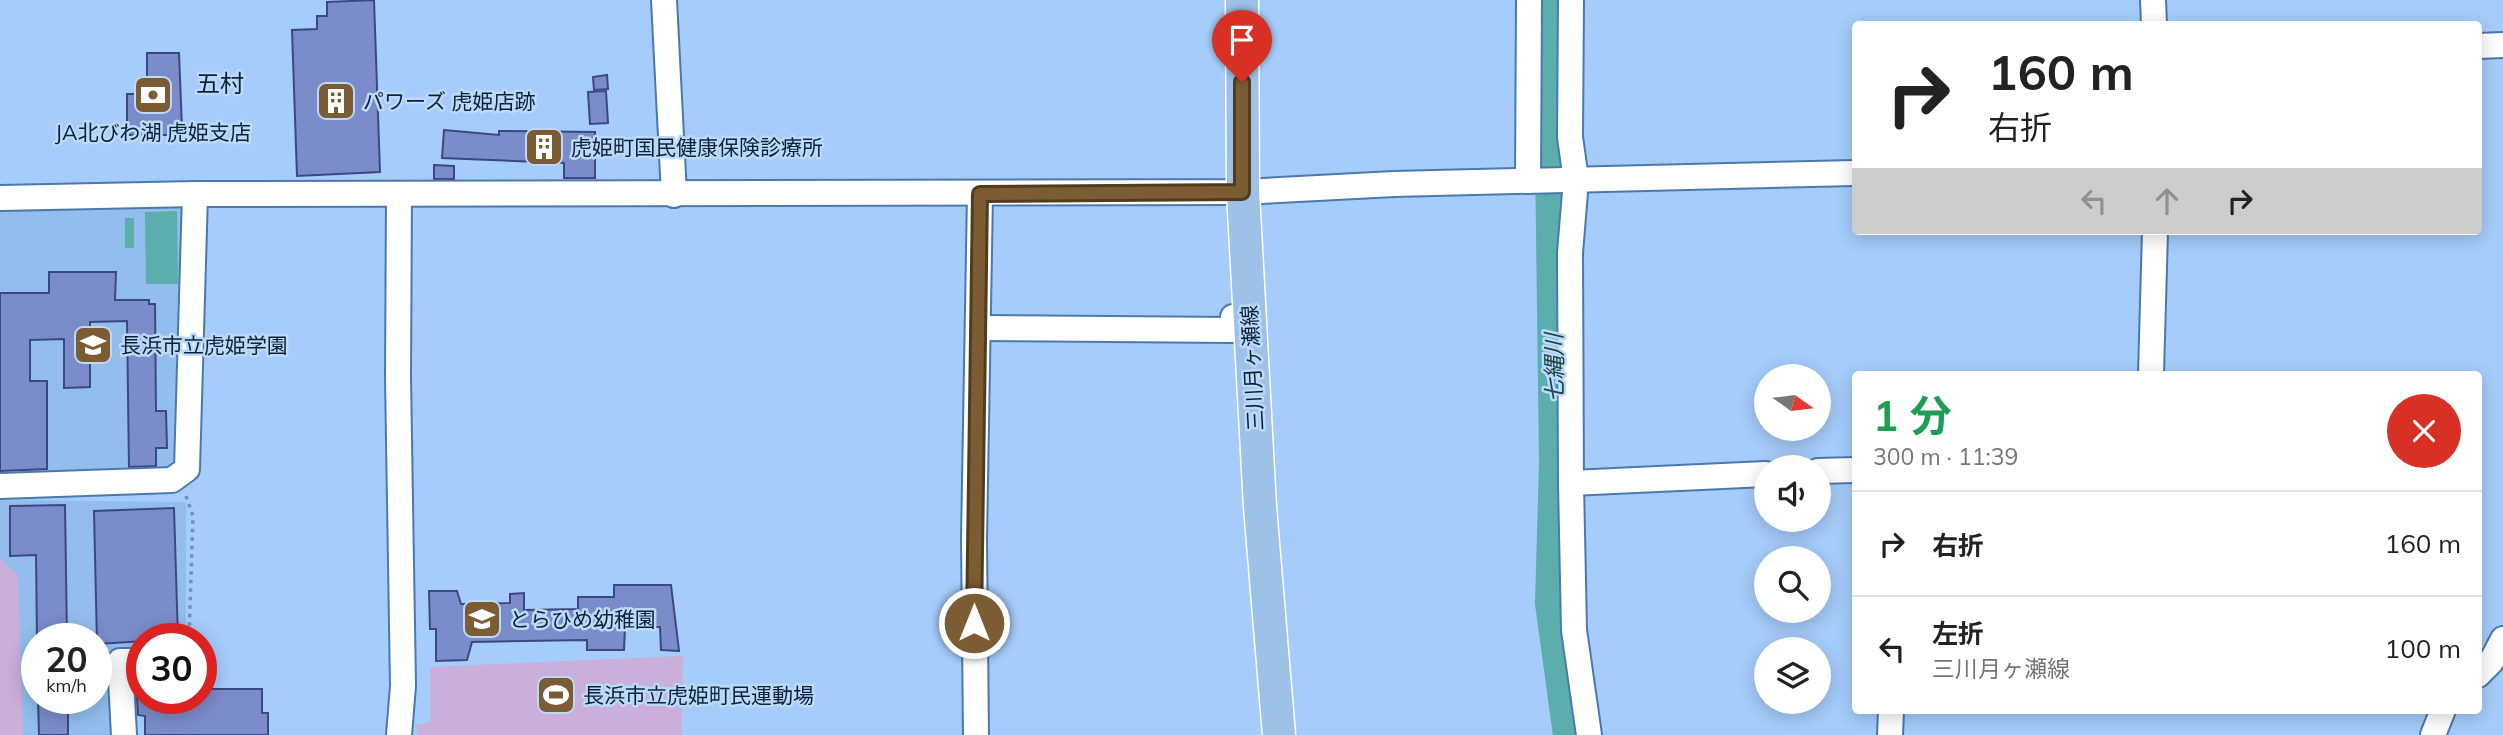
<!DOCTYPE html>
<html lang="ja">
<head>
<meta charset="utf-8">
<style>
  body { margin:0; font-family:Mulish,"Noto Sans JP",sans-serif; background:#f2f2f2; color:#222; height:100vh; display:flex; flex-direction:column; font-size:26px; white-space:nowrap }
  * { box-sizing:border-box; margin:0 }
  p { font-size:23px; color:#767676 }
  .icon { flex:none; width:38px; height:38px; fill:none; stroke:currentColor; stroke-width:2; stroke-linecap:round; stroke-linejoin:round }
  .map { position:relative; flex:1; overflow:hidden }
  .details { position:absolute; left:1852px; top:371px; width:630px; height:343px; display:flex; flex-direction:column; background:#fff; border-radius:7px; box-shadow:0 4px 18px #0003 }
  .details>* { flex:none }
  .banner { position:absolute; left:1852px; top:21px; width:630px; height:214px; border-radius:7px; box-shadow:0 4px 18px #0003; background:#fff; color:#222; overflow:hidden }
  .needle { width:46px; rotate:104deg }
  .fabs { position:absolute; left:1754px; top:364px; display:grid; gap:14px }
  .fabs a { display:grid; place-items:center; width:77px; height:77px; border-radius:50%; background:#fff; box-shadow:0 4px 18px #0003; font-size:35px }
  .speed { position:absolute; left:21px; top:623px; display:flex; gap:14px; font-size:35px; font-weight:700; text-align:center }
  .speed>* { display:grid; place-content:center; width:91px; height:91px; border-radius:50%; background:#fff; box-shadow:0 4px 18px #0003; line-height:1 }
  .speed small { font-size:18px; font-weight:400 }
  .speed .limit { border:10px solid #d22; background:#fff; color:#111 }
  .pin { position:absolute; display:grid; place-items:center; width:60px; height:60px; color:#fff; margin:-72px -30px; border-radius:50% 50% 50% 0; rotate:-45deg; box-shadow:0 0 7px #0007 }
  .pin .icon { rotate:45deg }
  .me { position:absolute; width:77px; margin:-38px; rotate:0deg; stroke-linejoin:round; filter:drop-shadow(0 0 5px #0008) }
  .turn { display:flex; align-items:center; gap:24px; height:147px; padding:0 21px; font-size:32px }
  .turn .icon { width:91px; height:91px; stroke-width:2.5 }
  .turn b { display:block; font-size:49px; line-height:60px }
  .lanes { display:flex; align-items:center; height:66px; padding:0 21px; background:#0003; justify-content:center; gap:35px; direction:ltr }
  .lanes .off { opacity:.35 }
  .round { display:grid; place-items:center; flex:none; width:74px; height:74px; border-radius:37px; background:#f2f2f2 }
  .headline { display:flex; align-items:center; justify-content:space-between; height:119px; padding:0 21px }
  h1 { font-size:42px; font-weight:700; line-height:52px; color:#1e9e55 }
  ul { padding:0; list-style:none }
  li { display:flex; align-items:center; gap:21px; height:105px; padding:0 21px; border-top:2px solid #e0e0e0 }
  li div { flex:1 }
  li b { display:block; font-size:26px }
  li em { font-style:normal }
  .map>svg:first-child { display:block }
  .built { fill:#92bded; fill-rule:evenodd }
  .green { fill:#caafda }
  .water { fill:#5baeab }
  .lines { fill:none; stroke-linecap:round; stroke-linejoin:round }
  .river { stroke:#5baeab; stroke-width:32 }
  .building { fill:#7b8ccb; stroke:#3c4881; stroke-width:2 }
  .minor-casing { stroke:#4b79ad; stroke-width:28 }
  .major-casing { stroke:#fff; stroke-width:35 }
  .path { stroke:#7191b7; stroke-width:3.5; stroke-dasharray:3.5 5; stroke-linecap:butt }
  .minor { stroke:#fff; stroke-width:24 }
  .major { stroke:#9ec1e8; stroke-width:32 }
  .route-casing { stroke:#513c20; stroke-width:18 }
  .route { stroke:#7c5c32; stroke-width:12 }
  .labels { text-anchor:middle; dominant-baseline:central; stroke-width:5; stroke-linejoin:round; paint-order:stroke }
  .poi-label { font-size:21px; fill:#0d2136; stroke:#bbd9fb; text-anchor:start }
  .street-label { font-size:21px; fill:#0d2136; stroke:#bbd9fb }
  .water-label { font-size:23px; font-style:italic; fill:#1e4544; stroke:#bbd9fb }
  .quarter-label { font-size:24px; fill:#0d2136; stroke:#bbd9fb }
</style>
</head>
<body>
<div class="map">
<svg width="2503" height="735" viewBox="0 0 2503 735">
  <rect width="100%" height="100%" fill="#a5ccfa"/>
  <!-- built -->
  <g class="built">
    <path d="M185 203 186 479 0 482V211Z"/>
    <path d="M0 500 186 502V639H142V658H118L119 735H0ZM37 639H96V698H37Z"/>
  </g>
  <!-- green -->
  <g class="green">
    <path d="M0 559 18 575 23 735H0Z"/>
    <path d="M683 656 682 735H417L416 725 430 722V667Z"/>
  </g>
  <!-- water -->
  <g class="water">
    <path d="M177 211 178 284H146L145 212Z"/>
    <rect x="125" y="218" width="9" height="30"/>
  </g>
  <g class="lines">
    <!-- river -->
    <path class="river" d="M1549 0 1555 463 1551 603 1569 735"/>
  </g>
  <!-- building -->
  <g class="building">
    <path d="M374 0 380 172 297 176 292 30 317 29V16H327V2Z"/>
    <path d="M147 53H179L182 129H175V135H127V94H147Z"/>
    <path d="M607 75 608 89 594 90 593 77Z"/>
    <path d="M606 91 608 123 590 124 588 92Z"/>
    <path d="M444 130 499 135V131L595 132V178H564V163L442 158Z"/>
    <path d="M434 165 454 166V179H434Z"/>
    <path d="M49 272H116L115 300H149V304H155L156 411H166L167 448H156V466L129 467 127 321 90 322V387L64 388V339L30 340V381H47V469L0 471V293H49Z"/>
    <path d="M65 505 67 639H37L36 555 10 556V506Z"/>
    <path d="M174 508 178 639 97 644 94 511Z"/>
    <path d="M614 585H671L679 651 661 650 660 627H625L624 650H587V640L472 642 467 660 436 661V629H430L429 591H457L461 604 510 603V594L524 593V610L578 609V597H614Z"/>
    <path d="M201 689H262V713H268V735H145V716L138 715 137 698H201Z"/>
    <path d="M38 698H68V735H39Z"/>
  </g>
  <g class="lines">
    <defs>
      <g id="minor">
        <path d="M664 0 674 195"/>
        <path d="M1571 0 1570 137 1576 180 1570 253 1571 483 1766 474"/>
        <path d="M2153 0 2154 24"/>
        <path d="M2478 46 2503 45"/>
        <path d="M1528 181 1529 0"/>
        <path d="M399 194 398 377 403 686 399 735"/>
        <path d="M0 198 195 194 1243 192 1394 184 1855 173"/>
        <path d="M978 328 1233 330V317H1250"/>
        <path d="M2151 374 2155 231"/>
        <path d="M1818 471 1855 470"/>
        <path d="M1571 483 1574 630 1589 735"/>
        <path d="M0 486 172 480 187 469 195 194"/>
        <path d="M2478 675 2491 662 2503 639"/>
        <path d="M124 735 120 661H142"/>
        <path d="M976 735 974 539 980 194"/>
        <path d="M1890 735 1891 710"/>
        <path d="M2433 735 2443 710"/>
      </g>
      <path id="major" d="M1242 0 1243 192 1260 507 1279 735"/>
    </defs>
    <!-- minor casing -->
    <use href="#minor" class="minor-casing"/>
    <!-- major casing -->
    <use href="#major" class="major-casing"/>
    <!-- path -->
    <path class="path" d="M186 496 193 516 189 639"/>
    <!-- minor -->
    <use href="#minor" class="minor"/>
    <!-- major -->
    <use href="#major" class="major"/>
  </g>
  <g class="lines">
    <defs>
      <path id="route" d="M974 623 980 194 1242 192V82"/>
    </defs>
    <!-- route casing -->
    <use href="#route" class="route-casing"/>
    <!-- route -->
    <use href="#route" class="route"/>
  </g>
  <!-- icons -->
  <defs>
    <symbol id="bank-square" viewBox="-11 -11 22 22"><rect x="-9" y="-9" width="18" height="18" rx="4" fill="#7c5c32" stroke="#bbd9fb"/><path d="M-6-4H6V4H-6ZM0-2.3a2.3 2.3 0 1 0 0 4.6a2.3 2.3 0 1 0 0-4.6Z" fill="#fff"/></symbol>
    <symbol id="building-square" viewBox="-11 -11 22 22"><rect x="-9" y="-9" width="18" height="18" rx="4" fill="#7c5c32" stroke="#bbd9fb"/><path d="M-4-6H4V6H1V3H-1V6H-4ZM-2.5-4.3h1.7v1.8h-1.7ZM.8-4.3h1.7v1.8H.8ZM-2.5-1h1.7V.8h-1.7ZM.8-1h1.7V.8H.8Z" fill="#fff"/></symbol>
    <symbol id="school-square" viewBox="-11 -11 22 22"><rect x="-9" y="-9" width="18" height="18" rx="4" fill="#7c5c32" stroke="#bbd9fb"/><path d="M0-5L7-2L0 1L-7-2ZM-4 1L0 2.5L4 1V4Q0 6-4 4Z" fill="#fff"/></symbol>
    <symbol id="stadium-square" viewBox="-11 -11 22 22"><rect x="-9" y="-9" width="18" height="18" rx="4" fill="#7c5c32" stroke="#bbd9fb"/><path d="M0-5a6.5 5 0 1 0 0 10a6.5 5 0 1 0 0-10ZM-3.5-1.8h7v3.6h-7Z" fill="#fff"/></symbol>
  </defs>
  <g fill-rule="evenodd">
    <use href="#bank-square" x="131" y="73" width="44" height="44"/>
    <use href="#building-square" x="314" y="79" width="44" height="44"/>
    <use href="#building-square" x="522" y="125" width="44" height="44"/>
    <use href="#school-square" x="71" y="323" width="44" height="44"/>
    <use href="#school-square" x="460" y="597" width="44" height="44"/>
    <use href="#stadium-square" x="534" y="673" width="44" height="44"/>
  </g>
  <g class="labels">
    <!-- poi labels -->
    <g class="poi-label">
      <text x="363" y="101">パワーズ 虎姫店跡</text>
      <text x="153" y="132" text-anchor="middle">JA北びわ湖 虎姫支店</text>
      <text x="571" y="147">虎姫町国民健康保険診療所</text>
      <text x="120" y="345">長浜市立虎姫学園</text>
      <text x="509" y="619">とらひめ幼稚園</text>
      <text x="583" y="695">長浜市立虎姫町民運動場</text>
    </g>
    <!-- street labels -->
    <g class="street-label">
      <text transform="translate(1252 368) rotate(-93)">三川月ヶ瀬線</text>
    </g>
    <!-- water labels -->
    <g class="water-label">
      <text transform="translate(1554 368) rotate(-91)">七縄川</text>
    </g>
    <!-- quarter labels -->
    <g class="quarter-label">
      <text x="220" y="83">五村</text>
    </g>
  </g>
</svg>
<div class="fabs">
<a><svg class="needle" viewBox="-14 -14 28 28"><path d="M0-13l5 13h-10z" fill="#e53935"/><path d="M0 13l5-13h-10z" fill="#767676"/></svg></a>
<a><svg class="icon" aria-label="sound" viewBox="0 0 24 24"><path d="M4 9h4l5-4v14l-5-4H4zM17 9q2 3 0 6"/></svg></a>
<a><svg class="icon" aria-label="search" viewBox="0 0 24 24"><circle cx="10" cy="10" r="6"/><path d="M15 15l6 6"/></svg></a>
<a><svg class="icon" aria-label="layers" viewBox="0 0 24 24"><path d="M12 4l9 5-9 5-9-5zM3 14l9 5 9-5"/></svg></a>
</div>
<div class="speed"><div>20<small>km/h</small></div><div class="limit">30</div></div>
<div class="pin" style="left:1242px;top:82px;background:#d93025"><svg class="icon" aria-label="arrive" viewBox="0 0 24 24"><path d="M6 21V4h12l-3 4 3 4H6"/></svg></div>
<svg class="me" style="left:974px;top:623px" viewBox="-20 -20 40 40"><circle r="17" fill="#7c5c32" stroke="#fff" stroke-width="3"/><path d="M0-11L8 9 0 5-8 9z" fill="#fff"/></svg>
<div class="banner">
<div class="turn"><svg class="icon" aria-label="right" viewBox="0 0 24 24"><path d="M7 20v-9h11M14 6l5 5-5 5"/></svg><div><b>160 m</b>右折</div></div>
<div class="lanes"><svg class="icon off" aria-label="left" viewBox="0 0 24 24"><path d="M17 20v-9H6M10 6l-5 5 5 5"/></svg><svg class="icon off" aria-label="ahead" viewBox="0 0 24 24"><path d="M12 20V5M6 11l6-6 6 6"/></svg><svg class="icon" aria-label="right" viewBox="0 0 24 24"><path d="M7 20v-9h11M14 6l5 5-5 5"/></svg></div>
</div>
<section class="details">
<div class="headline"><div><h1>1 分</h1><p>300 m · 11:39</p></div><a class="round" style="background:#d93025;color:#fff"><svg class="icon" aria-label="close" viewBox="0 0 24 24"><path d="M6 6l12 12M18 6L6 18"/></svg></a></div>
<ul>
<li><svg class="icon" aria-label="right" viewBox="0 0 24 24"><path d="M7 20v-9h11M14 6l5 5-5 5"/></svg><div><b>右折</b></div><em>160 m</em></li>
<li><svg class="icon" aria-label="left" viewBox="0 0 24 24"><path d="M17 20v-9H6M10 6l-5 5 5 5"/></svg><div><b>左折</b><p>三川月ヶ瀬線</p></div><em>100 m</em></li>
</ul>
</section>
</div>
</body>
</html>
